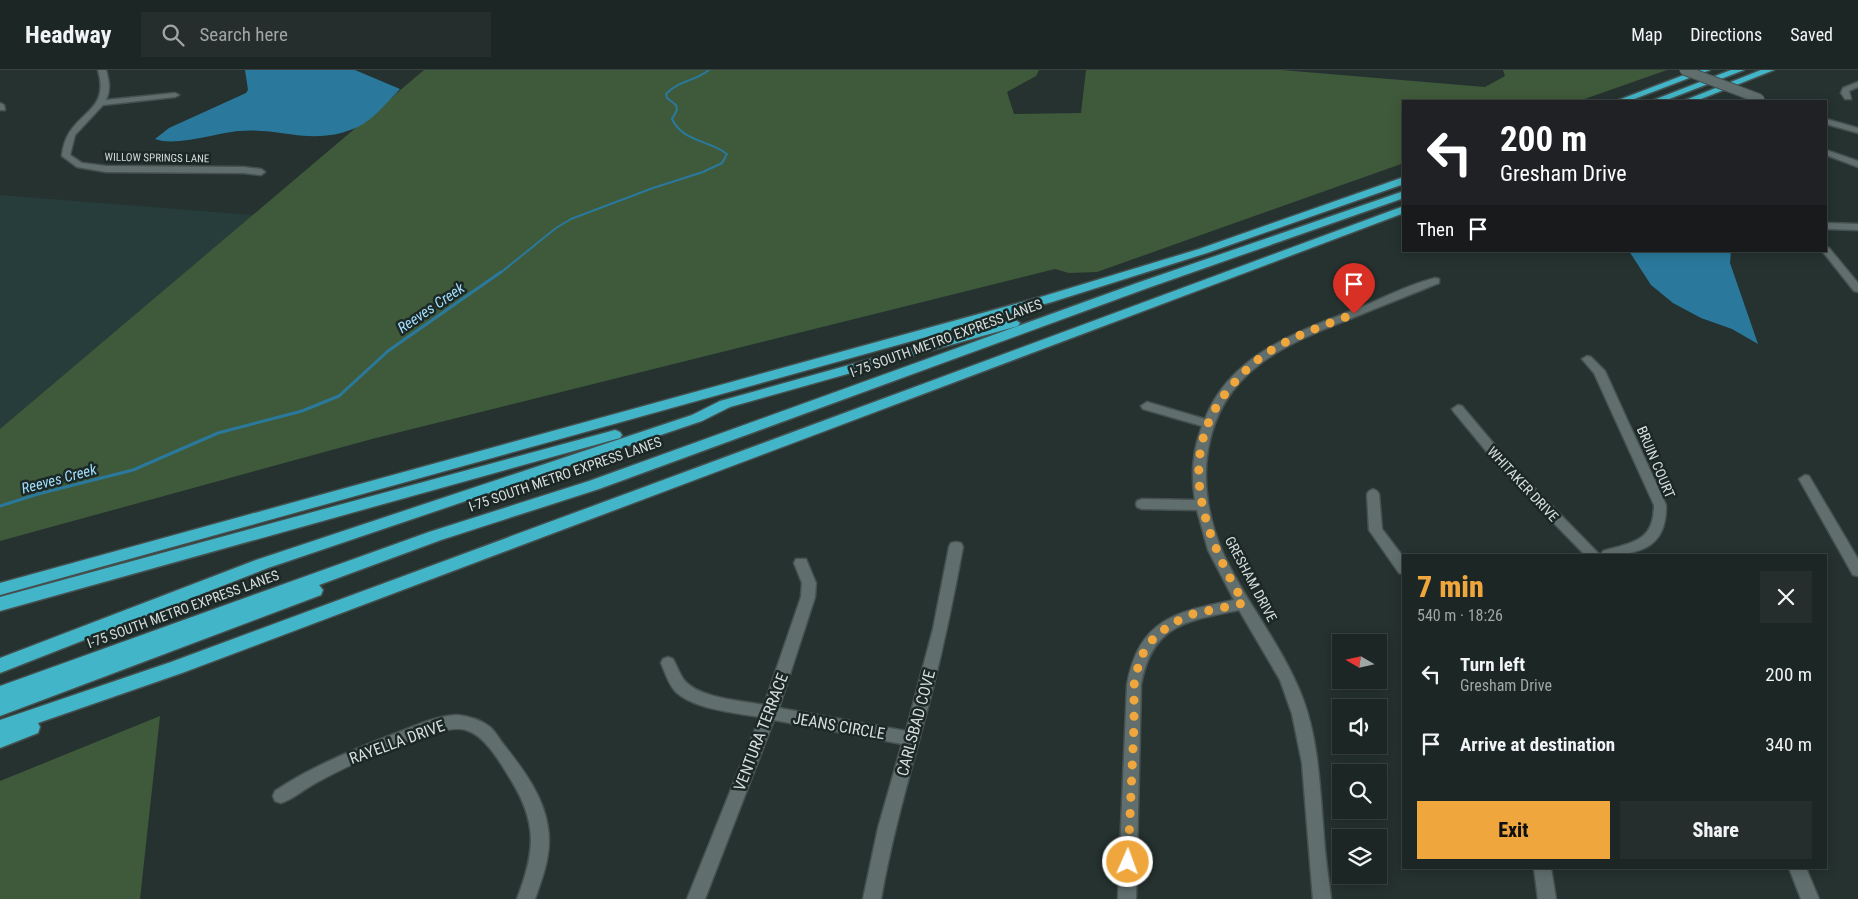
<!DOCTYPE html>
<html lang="en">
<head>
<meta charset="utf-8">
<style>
  body { margin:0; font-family:"Roboto Condensed",sans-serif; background:#252e2c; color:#f1f3f6; height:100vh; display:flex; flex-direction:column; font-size:19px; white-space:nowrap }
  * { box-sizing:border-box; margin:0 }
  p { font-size:16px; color:#a0a5a6 }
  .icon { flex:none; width:28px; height:28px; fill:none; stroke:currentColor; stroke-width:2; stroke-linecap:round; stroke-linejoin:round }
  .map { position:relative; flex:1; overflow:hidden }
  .sheet { position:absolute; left:1402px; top:484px; width:425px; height:315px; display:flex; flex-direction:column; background:#1c2624; border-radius:0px; box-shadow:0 2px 12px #0003,0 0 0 1px #3a4341 }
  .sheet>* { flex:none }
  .banner { position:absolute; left:1402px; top:30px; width:425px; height:152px; border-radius:0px; box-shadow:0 2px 12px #0003,0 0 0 1px #3a4341; background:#202124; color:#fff; overflow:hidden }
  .needle { width:32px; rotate:279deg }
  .tools { position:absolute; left:1332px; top:564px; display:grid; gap:10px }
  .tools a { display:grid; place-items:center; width:55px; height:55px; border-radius:0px; background:#1c2624; box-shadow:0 2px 12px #0003,0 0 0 1px #3a4341; font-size:25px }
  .pin { position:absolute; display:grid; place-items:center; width:42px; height:42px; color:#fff; margin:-51px -21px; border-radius:50% 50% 50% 0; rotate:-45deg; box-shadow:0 0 5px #0007 }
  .pin .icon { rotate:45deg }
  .me { position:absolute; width:55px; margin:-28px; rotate:2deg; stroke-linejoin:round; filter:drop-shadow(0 0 4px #0008) }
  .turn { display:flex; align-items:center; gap:18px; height:105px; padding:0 15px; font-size:22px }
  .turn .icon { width:65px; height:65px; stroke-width:2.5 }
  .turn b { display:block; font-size:35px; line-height:42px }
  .then { display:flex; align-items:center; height:48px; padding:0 15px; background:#0003; gap:10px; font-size:19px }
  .round { display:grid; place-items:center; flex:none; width:52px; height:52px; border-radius:0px; background:#252e2c }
  .head { display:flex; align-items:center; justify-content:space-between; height:85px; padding:0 15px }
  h1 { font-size:30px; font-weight:800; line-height:38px; color:#efa73d }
  .cta { display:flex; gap:10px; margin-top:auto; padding:10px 15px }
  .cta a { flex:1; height:58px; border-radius:0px; background:#efa73d; color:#111; font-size:20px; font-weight:800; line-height:58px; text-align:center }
  .cta a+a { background:#252e2c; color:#f1f3f6 }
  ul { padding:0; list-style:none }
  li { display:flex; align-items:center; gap:15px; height:70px; padding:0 15px }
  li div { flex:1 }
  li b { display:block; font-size:19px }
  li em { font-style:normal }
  header { display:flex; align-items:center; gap:30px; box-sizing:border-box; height:70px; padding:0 25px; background:#1c2624; border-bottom:1px solid #3a4341 }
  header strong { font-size:24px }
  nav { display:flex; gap:28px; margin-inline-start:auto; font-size:18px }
  .search { width:350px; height:45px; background:#252e2c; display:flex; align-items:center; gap:12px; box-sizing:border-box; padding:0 18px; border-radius:0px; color:#a0a5a6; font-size:19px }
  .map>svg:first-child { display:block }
  .built { fill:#273d3b }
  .green { fill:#3f5a3a }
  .water { fill:#2a799d }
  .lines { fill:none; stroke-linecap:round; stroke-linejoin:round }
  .stream-far1 { stroke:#2a799d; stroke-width:2 }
  .stream { stroke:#2a799d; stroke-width:3 }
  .minor-casing { stroke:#45504f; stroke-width:3 }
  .highway-casing { stroke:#45504f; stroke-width:3 }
  .minor { fill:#606f6d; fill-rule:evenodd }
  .highway { fill:#42b6c8; fill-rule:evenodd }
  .minor-bridge-casing { stroke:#45504f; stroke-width:11; stroke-linecap:butt }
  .minor-bridge { stroke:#606f6d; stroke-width:9 }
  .route { stroke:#efa73d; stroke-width:9; stroke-dasharray:0 16.2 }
  .labels { text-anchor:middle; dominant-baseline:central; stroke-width:5; stroke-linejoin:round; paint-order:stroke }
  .far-street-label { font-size:11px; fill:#d6dedd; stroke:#1b2826 }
  .street-label { font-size:14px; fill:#d6dedd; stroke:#1b2826 }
  .water-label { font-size:15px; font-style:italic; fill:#a2ddfc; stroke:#1b2826 }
  .near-street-label { font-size:16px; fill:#d6dedd; stroke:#1b2826 }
</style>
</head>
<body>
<header>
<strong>Headway</strong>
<div class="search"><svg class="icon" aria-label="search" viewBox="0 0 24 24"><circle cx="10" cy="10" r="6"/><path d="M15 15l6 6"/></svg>Search here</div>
<nav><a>Map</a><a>Directions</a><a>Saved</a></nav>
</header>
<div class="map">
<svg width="1858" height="829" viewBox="0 0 1858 829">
  <rect width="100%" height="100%" fill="#253230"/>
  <!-- built -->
  <path class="built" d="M0 125 253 145 0 359Z"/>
  <!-- green -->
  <g class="green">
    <path d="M424 0H1039L1036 6 1007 22 1014 44 1081 43 1086 0H1281L1485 17 1505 6 1503 0H1667L1579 31H1404V93L1097 202 1069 203 1055 199 372 369 0 471V359Z"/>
    <path d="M160 646 140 829H0V711Z"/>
  </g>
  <!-- water -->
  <g class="water">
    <path d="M245 0H355L400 19C386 33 372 52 353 59 310 76 280 57 239 61 216 63 176 77 155 69L169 58 246 23 248 20Z"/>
    <path d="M1629 181H1731L1730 193 1758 274 1732 259 1701 248 1673 233 1651 215Z"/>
  </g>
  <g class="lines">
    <!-- stream-far1 -->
    <path class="stream-far1" d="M499 204 556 158 571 149 653 118 703 102 722 93 727 84C709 70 683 72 672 49L677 40 676 35 667 28 666 24C677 11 696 11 709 0"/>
    <!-- stream -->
    <path class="stream" d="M0 436 38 424 133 400 218 363 302 341 339 326 388 281 501 202"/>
    <defs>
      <g id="minor">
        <path d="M98 0H106C109 11 111 19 106 30L175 23 179 25 175 27 103 35 75 65 70 85 82 93 106 96 243 97 261 99 265 102 261 105 243 103 106 102 77 97 62 86C66 40 112 47 98 0Z"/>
        <path d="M1858 12V17L1849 21 1851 29H1845L1841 23 1843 18Z"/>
        <path d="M0 33 4 35 5 40H0Z"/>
        <path d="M1826 49 1858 58V63L1826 54Z"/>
        <path d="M1826 80 1858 91V97L1826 85Z"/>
        <path d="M1826 153 1858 154V160L1826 159Z"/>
        <path d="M1826 177 1829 178 1858 213V222L1854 221 1823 182 1826 181Z"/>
        <path d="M1435 208 1439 209V213C1410 225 1381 236 1352 248 1285 274 1221 301 1208 380 1202 414 1209 451 1223 483 1246 533 1283 576 1303 629 1319 672 1320 721 1324 767 1325 788 1329 808 1331 829H1313L1302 693 1292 644 1280 610 1239 540C1187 551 1152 554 1141 615L1136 829H1118L1127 615C1139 549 1175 542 1234 530L1208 480 1197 440 1142 439 1137 437 1136 434 1137 431 1142 429 1195 430C1191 406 1193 379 1202 356L1143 339 1141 336 1147 332 1205 349C1231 282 1303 260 1364 236 1387 226 1411 214 1435 208Z"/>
        <path d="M1587 286 1591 287 1605 301 1666 435C1667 479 1638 485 1601 485L1603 481C1633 472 1654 472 1654 435L1594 303 1582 289Z"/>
        <path d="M1458 335 1462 336 1510 393 1600 485H1585L1501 399 1454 342 1452 339Z"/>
        <path d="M1805 405 1809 406 1858 489V506L1853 505 1799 409Z"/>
        <path d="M1373 419 1377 421 1379 424 1382 459 1404 488V504L1399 503 1369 460 1367 424 1369 421Z"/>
        <path d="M956 472 961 473 963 477C954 526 944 574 932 622 914 691 893 759 881 829H863L878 758 902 674 774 650 705 829H687L760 647C736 643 692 639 675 621 668 613 665 602 661 593L663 589 668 587 673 589C677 596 679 603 684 610 698 628 742 631 764 635L801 527 802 513 794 493 796 489H806L816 513 815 527 779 638 906 661 933 559 949 477 951 473Z"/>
        <path d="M457 645C468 646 481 650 490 657 495 661 499 669 504 675 523 699 544 727 548 758 552 783 543 806 535 829H517C535 782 538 754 511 710 501 694 486 666 466 660 439 651 340 699 314 714 303 720 293 729 281 733L275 731 273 726 275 721C312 696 353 680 394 664 415 656 435 646 457 645Z"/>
        <path d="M1534 798H1551L1556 829H1538Z"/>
        <path d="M1789 798H1806L1819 829H1801Z"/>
      </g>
      <g id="highway">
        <path d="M1697 0H1710L1629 31H1616Z"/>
        <path d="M1731 0H1744L1664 31H1651Z"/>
        <path d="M1761 0H1774L1696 31H1683Z"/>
        <path d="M1404 107V114L1207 183 1052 232 0 525V513L1044 226 1199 179Z"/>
        <path d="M1404 121V128L1145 219 599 419 441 470 319 515 323 520 321 525 0 646V616L429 462 589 411 1137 213Z"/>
        <path d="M1404 136V143L182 603 38 653 40 657 38 663 0 678V650L171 592Z"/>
        <path d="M1014 249 1020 253 1018 256 730 337 702 351 268 498 0 603V588L256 490 692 345 720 331Z"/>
        <path d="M615 360 620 362 622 365 620 368 0 541V527Z"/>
      </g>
    </defs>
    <!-- minor casing -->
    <use href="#minor" class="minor-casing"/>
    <!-- highway casing -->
    <use href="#highway" class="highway-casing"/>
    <!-- minor -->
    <use href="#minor" class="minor"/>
    <!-- highway -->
    <use href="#highway" class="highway"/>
    <defs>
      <path id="minor-bridge" d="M1684 0 1760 29"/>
    </defs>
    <!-- minor-bridge casing -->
    <use href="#minor-bridge" class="minor-bridge-casing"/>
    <!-- minor-bridge -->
    <use href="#minor-bridge" class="minor-bridge"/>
  </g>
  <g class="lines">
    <!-- route -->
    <path class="route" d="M1128 792 1134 655V615L1140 588 1155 566 1175 552 1193 544 1244 533C1205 467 1173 387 1229 319 1242 303 1258 287 1277 277 1301 263 1328 254 1354 244"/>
  </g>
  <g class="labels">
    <!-- far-street labels -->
    <g class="far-street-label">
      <text transform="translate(157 88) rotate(1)">WILLOW SPRINGS LANE</text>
    </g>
    <!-- street labels -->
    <g class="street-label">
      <text transform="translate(946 268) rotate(-20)">I-75 SOUTH METRO EXPRESS LANES</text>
      <text transform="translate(1656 392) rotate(67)">BRUIN COURT</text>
      <text transform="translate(565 404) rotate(-19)">I-75 SOUTH METRO EXPRESS LANES</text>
      <text transform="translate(1523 414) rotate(47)">WHITAKER DRIVE</text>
      <text transform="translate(1251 509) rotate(62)">GRESHAM DRIVE</text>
      <text transform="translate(183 539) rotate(-20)">I-75 SOUTH METRO EXPRESS LANES</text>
    </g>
    <!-- water labels -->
    <g class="water-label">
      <text transform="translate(431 238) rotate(-34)">Reeves Creek</text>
      <text transform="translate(59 409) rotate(-15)">Reeves Creek</text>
    </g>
    <!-- near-street labels -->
    <g class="near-street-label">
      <text transform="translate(916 653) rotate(-75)">CARLSBAD COVE</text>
      <text transform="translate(839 656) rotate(10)">JEANS CIRCLE</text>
      <text transform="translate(761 662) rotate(-69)">VENTURA TERRACE</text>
      <text transform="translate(397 672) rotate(-20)">RAYELLA DRIVE</text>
    </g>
  </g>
</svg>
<div class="tools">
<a><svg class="needle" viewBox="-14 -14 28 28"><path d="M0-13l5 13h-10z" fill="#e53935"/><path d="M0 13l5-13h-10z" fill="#a0a5a6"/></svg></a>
<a><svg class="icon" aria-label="sound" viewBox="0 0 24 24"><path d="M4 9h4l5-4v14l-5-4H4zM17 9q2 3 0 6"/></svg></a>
<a><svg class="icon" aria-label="search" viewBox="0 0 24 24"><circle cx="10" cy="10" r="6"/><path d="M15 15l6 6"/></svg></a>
<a><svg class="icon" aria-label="layers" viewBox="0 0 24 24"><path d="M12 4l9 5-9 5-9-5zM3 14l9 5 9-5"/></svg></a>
</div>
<div class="pin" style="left:1354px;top:244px;background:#d93025"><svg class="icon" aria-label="arrive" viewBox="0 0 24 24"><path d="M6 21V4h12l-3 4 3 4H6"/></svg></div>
<svg class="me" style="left:1128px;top:792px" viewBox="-20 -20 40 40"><circle r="17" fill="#efa73d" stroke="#fff" stroke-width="3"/><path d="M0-11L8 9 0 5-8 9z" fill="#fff"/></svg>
<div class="banner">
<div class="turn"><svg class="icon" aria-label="left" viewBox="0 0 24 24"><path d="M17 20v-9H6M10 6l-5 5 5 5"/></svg><div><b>200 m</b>Gresham Drive</div></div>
<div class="then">Then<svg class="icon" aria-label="arrive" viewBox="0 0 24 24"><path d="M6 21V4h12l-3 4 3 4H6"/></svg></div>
</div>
<section class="sheet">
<div class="head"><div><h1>7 min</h1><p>540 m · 18:26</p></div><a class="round"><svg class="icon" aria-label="close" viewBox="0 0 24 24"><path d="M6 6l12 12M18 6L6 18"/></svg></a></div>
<ul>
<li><svg class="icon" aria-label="left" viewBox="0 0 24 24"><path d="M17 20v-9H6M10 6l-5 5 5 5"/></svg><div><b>Turn left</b><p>Gresham Drive</p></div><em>200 m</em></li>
<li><svg class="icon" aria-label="arrive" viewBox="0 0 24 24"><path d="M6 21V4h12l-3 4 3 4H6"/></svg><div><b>Arrive at destination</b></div><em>340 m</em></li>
</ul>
<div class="cta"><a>Exit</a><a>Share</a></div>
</section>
</div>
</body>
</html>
